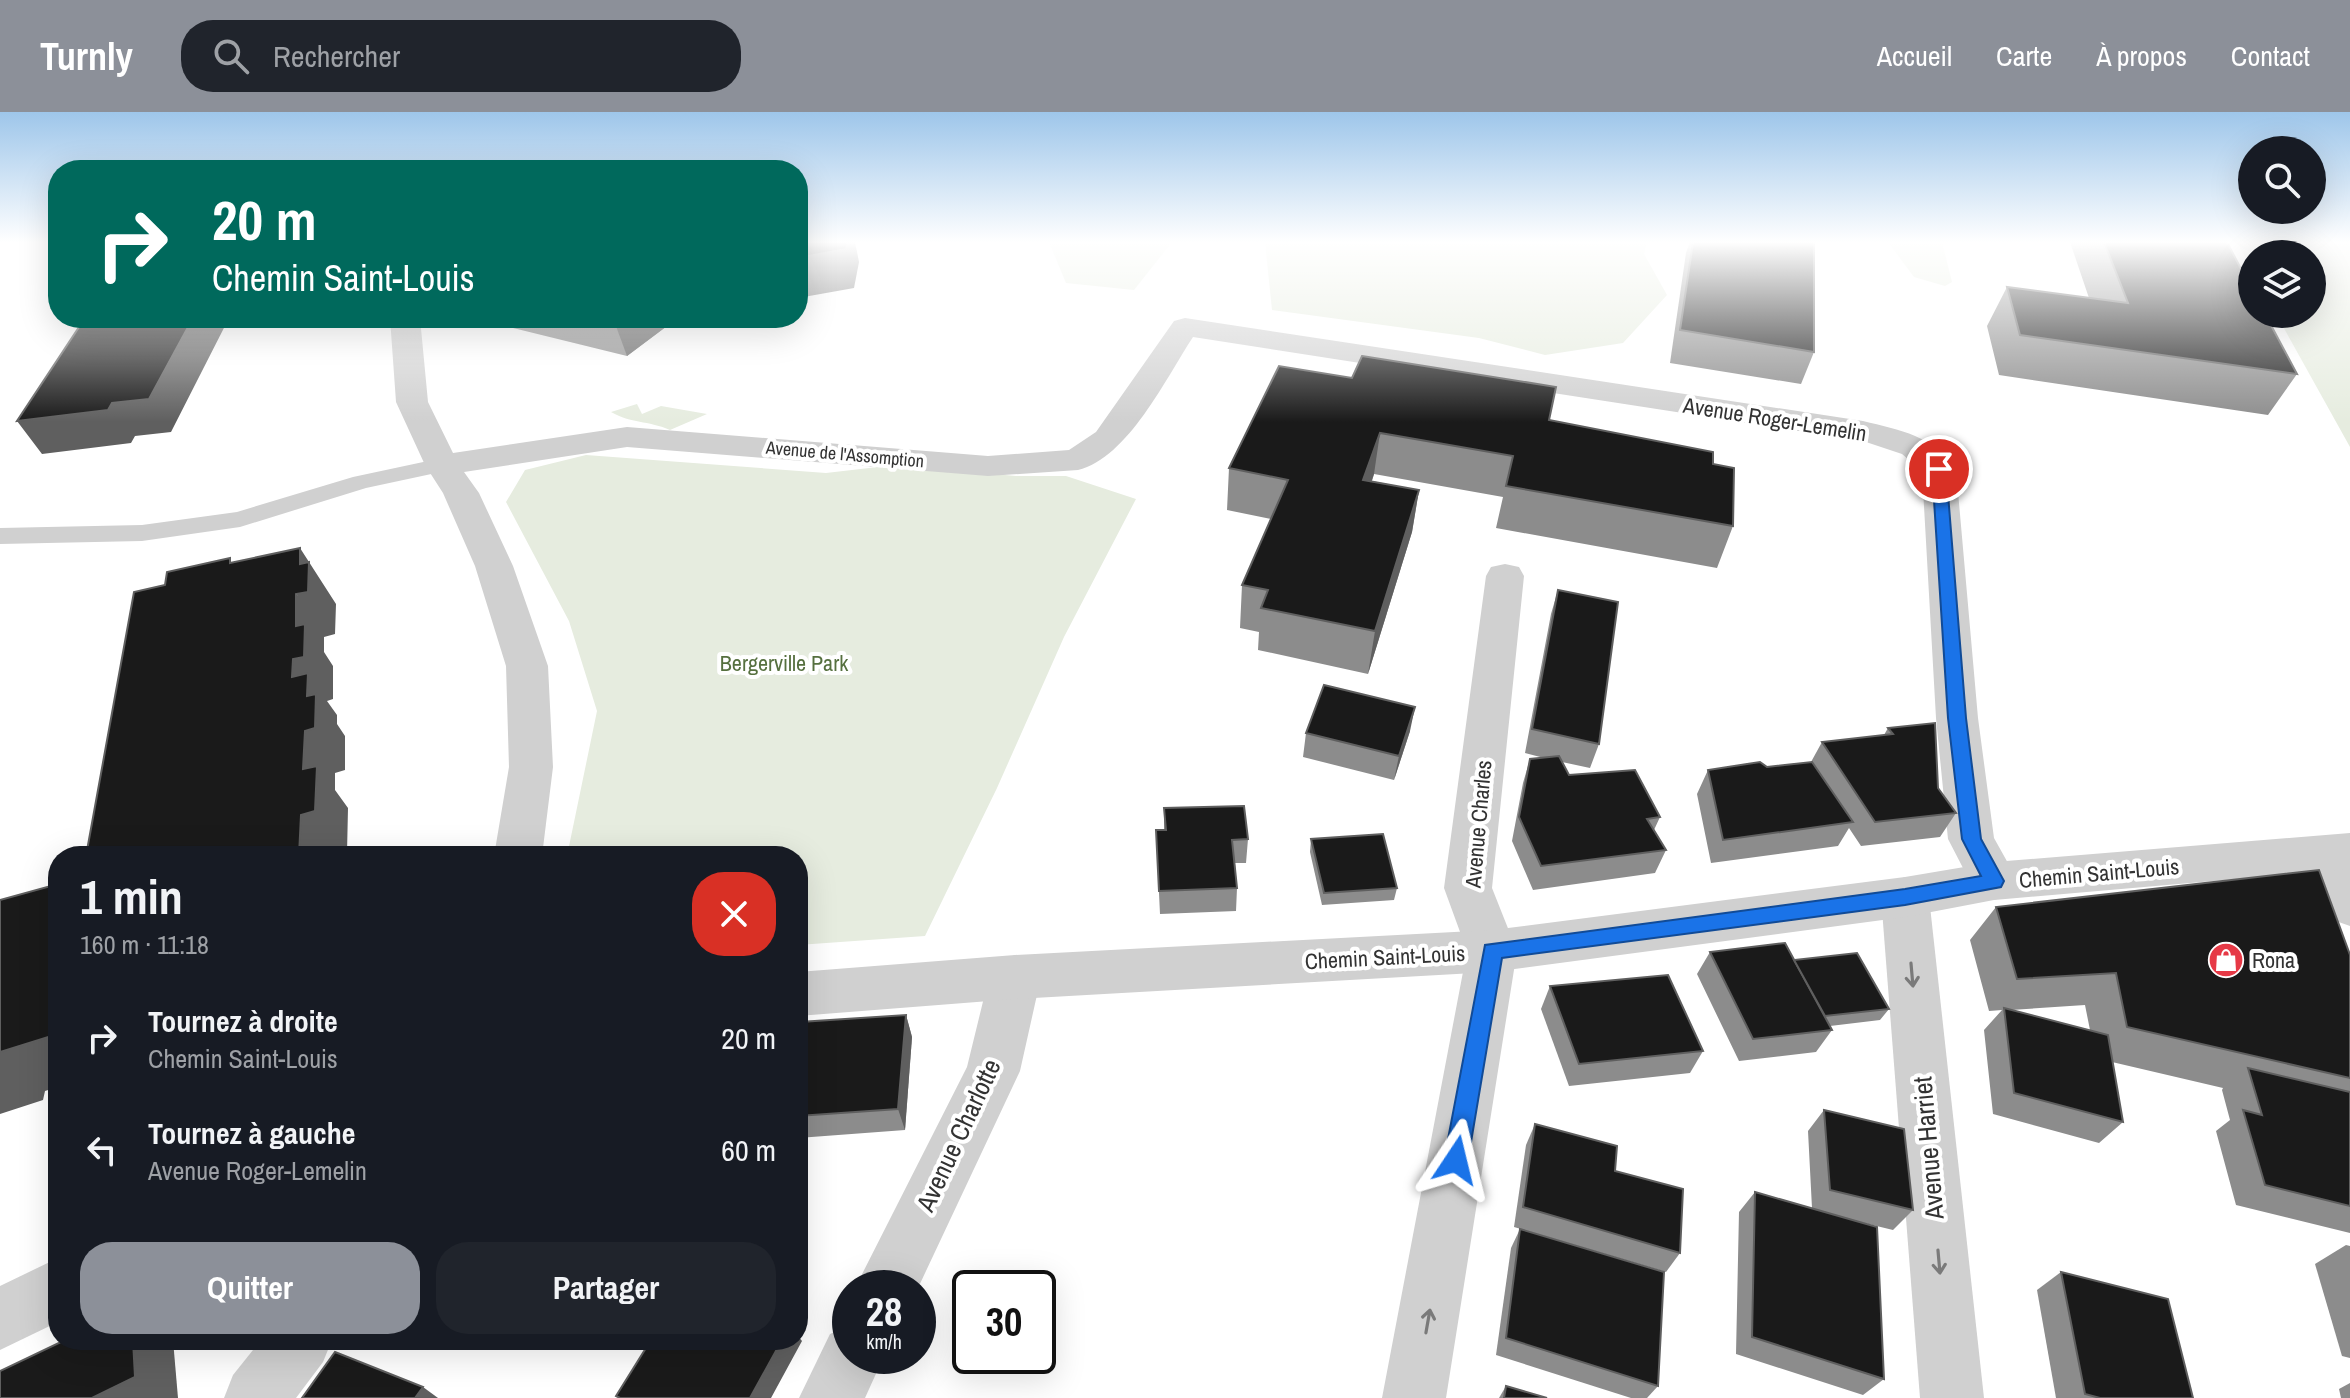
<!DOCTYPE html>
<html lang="fr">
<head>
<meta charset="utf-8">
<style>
  body { margin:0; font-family:"Archivo Narrow",sans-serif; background:#20242c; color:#f1f3f6; height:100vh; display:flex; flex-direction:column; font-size:30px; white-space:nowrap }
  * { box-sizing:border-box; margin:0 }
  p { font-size:26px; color:#9ea1a6 }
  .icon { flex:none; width:44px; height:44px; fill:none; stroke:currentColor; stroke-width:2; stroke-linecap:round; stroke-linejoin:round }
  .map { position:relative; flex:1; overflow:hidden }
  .panel { position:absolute; left:48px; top:734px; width:760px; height:504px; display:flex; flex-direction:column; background:#171b24; border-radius:32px; box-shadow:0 8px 32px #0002 }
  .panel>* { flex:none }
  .hud { position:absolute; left:48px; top:48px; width:760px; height:168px; border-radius:32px; box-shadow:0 8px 32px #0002; background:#00695c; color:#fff; overflow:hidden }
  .controls { position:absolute; left:2238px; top:24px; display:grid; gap:16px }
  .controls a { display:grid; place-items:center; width:88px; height:88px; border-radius:50%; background:#171b24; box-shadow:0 8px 32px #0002; font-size:40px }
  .speed { position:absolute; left:832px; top:1158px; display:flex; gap:16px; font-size:40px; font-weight:700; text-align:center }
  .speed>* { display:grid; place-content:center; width:104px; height:104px; border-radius:50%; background:#171b24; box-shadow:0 8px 32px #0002; line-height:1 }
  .speed small { font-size:20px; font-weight:400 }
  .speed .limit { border:4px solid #111; border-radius:12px; background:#fff; color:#111 }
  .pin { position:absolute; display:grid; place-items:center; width:68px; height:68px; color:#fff; margin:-34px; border:4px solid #fff; border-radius:50%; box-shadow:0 2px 8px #0007 }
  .me { position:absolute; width:88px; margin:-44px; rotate:10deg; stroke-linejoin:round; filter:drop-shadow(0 0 6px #0008) }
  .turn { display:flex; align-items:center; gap:28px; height:168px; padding:0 32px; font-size:36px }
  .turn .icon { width:104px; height:104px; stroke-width:2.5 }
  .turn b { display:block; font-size:56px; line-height:68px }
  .round { display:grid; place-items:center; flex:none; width:84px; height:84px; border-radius:32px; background:#20242c }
  .overview { display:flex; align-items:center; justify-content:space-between; height:136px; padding:0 32px }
  h1 { font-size:48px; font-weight:700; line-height:60px }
  .action { display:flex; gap:16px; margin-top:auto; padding:16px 32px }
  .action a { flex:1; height:92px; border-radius:32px; background:#8c9099; color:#fff; font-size:32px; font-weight:700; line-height:92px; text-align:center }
  .action a+a { background:#20242c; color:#f1f3f6 }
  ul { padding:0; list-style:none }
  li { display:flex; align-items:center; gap:24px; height:112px; padding:0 32px }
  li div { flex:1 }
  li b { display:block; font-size:30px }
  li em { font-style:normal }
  header { display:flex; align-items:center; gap:48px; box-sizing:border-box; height:112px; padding:0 40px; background:#8c9099; color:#fff }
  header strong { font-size:38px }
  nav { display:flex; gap:44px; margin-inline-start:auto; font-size:28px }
  .search { width:560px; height:72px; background:#20242c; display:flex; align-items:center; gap:20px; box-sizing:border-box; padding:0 28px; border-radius:32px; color:#9ea1a6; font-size:30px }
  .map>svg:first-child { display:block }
  .green { fill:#e6ecdf }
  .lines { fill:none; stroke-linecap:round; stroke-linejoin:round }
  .service { fill:#d0d0d0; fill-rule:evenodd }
  .minor { fill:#d0d0d0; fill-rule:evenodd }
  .tertiary { fill:#d0d0d0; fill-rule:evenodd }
  .wall { fill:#8c8c8c; fill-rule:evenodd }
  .shaded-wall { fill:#5f5f5f }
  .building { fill:#1a1a1a; stroke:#5f5f5f; stroke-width:2 }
  .oneway { stroke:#7a7a7a }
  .route { fill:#1a73e8; stroke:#114b97; stroke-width:2 }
  .labels { text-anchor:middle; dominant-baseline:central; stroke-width:8; stroke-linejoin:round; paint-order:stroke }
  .far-street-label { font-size:18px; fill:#333; stroke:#fff }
  .street-label { font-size:22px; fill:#333; stroke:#fff }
  .park-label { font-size:22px; fill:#56703f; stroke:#fff }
  .poi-label { font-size:22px; fill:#333; stroke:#fff; text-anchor:start }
  .near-street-label { font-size:26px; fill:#333; stroke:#fff }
</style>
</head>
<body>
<header>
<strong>Turnly</strong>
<div class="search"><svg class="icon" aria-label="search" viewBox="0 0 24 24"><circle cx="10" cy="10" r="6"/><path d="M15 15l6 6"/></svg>Rechercher</div>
<nav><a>Accueil</a><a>Carte</a><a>À propos</a><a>Contact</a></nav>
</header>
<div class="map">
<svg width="2350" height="1286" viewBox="0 0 2350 1286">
  <rect width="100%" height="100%" fill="#fff"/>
  <!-- green -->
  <g class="green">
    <path d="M1049 130H1172L1134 178 1066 171Z"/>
    <path d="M1265 130H1647L1644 142 1667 183 1623 231 1545 243 1479 226 1272 198Z"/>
    <path d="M1888 130H1942L1952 170 1945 174 1914 165Z"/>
    <path d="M2237 130H2350V335L2276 202H2312V142H2252V158Z"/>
    <path d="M637 292 642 302 661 294 707 302 670 318C647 308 632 312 611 300Z"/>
    <path d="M586 343 826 361 895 353 1016 364H1066L1136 387 1064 525 997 676 925 824 798 833V744H567L597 599 569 509 506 390 525 358Z"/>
  </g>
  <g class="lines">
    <!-- service -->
    <path class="service" d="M442 346 450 348 454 353 450 358 366 376 240 415 142 429 0 432V416L142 413 237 400 353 365Z"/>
    <!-- minor -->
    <g class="minor">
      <path d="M390 206H420L428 290 453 341 627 315 988 344 1069 338 1096 320 1174 209 1185 206 1863 309C1900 318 1934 324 1956 357L1978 606 1994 726 2018 769 2011 783 1994 788 1977 783 1948 727 1936 606 1922 359 1902 342 1863 329 1193 225C1166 266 1128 346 1078 358L988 364 627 335 464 360 479 381 513 454 548 554 553 655 542 744H494L509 655 506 554 475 454 443 381 425 353 396 290Z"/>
      <path d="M1505 452 1519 455 1524 464 1492 776 1517 839 1446 1286H1382L1467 839 1444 776 1486 464 1491 455Z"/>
      <path d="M2330 723 2347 728 2350 734V814L2333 808 2306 741 2313 728Z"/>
      <path d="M1905 765 1922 771 1929 785 1984 1286H1920L1881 785 1888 771Z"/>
      <path d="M1015 843 1033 850 1041 865 1020 959 918 1176H855L967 955 989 865 997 850Z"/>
      <path d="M850 1213V1244H884L865 1286H799L830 1222Z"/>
      <path d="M261 1228H332L323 1250 296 1286H224L233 1263Z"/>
    </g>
    <!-- tertiary -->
    <g class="tertiary">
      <path d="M2350 721V757L1994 788 1905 805 1492 860 1015 887 798 904V860L1015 843 1492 818 1905 765 1994 750Z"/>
      <path d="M58 1146V1210L0 1238V1174Z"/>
    </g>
  </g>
  <!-- wall -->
  <g class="wall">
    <path d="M1690 130H1814V240L1801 272 1670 251 1686 141Z"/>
    <path d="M2070 130H2227L2297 262 2268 303 1999 263 1987 214 2007 175 2089 186Z"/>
    <path d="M501 206H688L675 208 627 244 505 214Z"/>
    <path d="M1279 254 1549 308 1713 352 1733 414 1717 456 1496 416 1503 385 1374 362 1372 369 1419 378 1412 420 1368 562 1258 538 1259 520 1240 516 1242 473 1271 407 1227 398 1229 356Z"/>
    <path d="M1558 478 1599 632 1590 656 1562 650 1569 663 1660 705 1654 718 1666 738 1655 761 1533 778 1512 729 1523 671 1530 647 1544 646 1525 641 1551 502Z"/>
    <path d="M1888 616 1938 676 1956 701 1940 725 1861 734 1849 716 1838 734 1711 751 1697 682 1708 658 1767 655 1811 650 1822 630 1884 623Z"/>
    <path d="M1410 619 1394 668 1303 645 1306 621Z"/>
    <path d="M1164 696 1248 727 1246 751H1235L1237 776 1236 799 1160 802 1156 718H1164Z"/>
    <path d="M1311 727 1397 776 1394 788 1322 793 1310 740Z"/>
    <path d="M1996 795 2350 843V1121L2236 1093 2216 1019 2230 1008 2222 978 2223 976 2112 950 2123 1010 2099 1031 1993 1002 1984 918 2002 898 1989 899 1970 828ZM2085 893 2090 918 2011 898Z"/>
    <path d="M1710 840 1794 848 1889 897 1880 908 1830 914 1832 918 1816 940 1739 949 1697 862Z"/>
    <path d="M1550 874 1703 939 1690 961 1569 974 1541 897Z"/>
    <path d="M906 903 912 925 905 1018 798 1026V924Z"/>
    <path d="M1824 998 1913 1098 1893 1118 1852 1108 1884 1267 1863 1283 1736 1242 1739 1100 1755 1080 1812 1096 1808 1019Z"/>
    <path d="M1535 1012 1615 1059 1680 1141 1666 1160 1514 1115 1526 1033Z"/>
    <path d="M1520 1117 1658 1274 1647 1286H1631L1496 1243 1511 1136Z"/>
    <path d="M2346 1133 2350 1134V1246L2342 1244 2315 1152Z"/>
    <path d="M2061 1160 2193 1286H2056L2037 1178Z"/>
    <path d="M2350 1271V1286H2341L2339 1277Z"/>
    <path d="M1506 1274 1547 1286H1499Z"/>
  </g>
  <!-- shaded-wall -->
  <g class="shaded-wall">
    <path d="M848 130H855L859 150 854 176 798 186V146Z"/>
    <path d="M193 206H229L171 320 135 324 131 331 42 342 17 309 112 291Z"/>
    <path d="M613 206H688L675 208 627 244Z"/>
    <path d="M1380 321 1374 362 1357 410 1363 368Z"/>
    <path d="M1419 378 1412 420 1368 562 1375 519Z"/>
    <path d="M300 436 336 492 335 522 324 525V540L333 554V587L327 589 337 603V612L345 624V658L335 661V678L348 696 347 741 337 744H299L303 657 292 565Z"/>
    <path d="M1415 595 1410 619 1394 668 1399 644Z"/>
    <path d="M906 903 912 925 905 1018 898 997Z"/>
    <path d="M58 922V975L45 979 43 988 0 1002V940Z"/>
    <path d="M798 1224 802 1229 771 1286H750L782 1228H798Z"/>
    <path d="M133 1228H173L178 1286H92Z"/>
    <path d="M423 1275 438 1286H415Z"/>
  </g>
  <!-- building -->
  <g class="building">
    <path d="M798 130H848L846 137 798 146Z"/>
    <path d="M1693 130H1814V240L1680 218Z"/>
    <path d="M2104 130H2227L2252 178V202H2265L2297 262 2020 223 2007 175 2128 191Z"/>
    <path d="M85 206H193L149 287 112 291 108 298 17 309Z"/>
    <path d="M1362 244 1556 275 1549 308 1713 340V352L1734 356 1733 414 1506 374 1513 344 1380 321 1363 368 1419 378 1375 519 1261 496 1268 478 1242 473 1288 368 1229 356 1279 254 1352 266Z"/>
    <path d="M300 436V452L309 450 308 480 296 482V514L305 512 304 545 293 547 292 565 308 561 307 584 316 582 315 616 305 619 303 657 317 654 315 699 301 703 299 744H86L134 480 165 473 167 460 230 446V451Z"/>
    <path d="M1558 478 1618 490 1599 632 1532 617Z"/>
    <path d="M1324 573 1415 595 1399 644 1306 621Z"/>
    <path d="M1935 611 1938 676 1956 701 1875 710 1822 630 1893 622 1888 616Z"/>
    <path d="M1559 644 1569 663 1635 658 1660 705 1647 707 1666 738 1541 754 1519 705 1530 647Z"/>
    <path d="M1760 650 1767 655 1812 650 1853 710 1723 728 1708 658Z"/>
    <path d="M1244 694 1248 727 1232 728 1237 776 1159 779 1156 718H1166L1164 696Z"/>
    <path d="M1383 722 1397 776 1324 781 1311 727Z"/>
    <path d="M2319 758 2350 843V966L2127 915 2116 861 2017 867 1996 795Z"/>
    <path d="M58 772V922L0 940V788Z"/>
    <path d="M1785 831 1832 918 1753 927 1710 840Z"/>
    <path d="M1857 841 1889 897 1825 904 1794 848Z"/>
    <path d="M1668 863 1703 939 1579 952 1550 874Z"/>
    <path d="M2004 896 2108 923 2123 1010 2014 981Z"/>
    <path d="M906 903 898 997 798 1004V924L800 910Z"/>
    <path d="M2248 956 2350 980V1094L2265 1073 2243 998 2262 1003Z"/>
    <path d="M1824 998 1904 1017 1913 1098 1830 1078Z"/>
    <path d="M1535 1012 1617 1034 1615 1059 1683 1077 1680 1141 1523 1095Z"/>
    <path d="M1755 1080 1877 1115 1884 1267 1752 1225Z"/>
    <path d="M1520 1117 1664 1160 1658 1274 1506 1226Z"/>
    <path d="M2061 1160 2168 1187 2193 1286H2100L2085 1282Z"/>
    <path d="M65 1228H133L135 1265 92 1286H0V1259Z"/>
    <path d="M651 1228H782L750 1286H620L616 1284Z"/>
    <path d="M335 1240 423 1275 415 1286H302Z"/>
    <path d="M1506 1274 1547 1286H1504Z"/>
  </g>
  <!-- one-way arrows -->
  <defs><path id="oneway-shaft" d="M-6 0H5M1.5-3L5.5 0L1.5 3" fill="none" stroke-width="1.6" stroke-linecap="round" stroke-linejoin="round" transform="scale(2)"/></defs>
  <g class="oneway">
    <use href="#oneway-shaft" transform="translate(1912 863) rotate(85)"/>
    <use href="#oneway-shaft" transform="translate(1939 1150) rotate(85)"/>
    <use href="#oneway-shaft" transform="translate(1428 1209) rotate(-80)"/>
  </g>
  <!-- sky -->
  <linearGradient id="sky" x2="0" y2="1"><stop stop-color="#9ec6ea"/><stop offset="0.42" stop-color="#fff"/><stop offset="1" stop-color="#fff" stop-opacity="0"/></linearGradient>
  <rect width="2350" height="310" fill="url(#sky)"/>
  <!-- route -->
  <path class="route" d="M1939 352 1946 357 1966 606 1981 727 2004 769 2001 775 1905 793 1502 846 1468 1048 1464 1055 1456 1059 1448 1055 1444 1048 1485 833 1905 777 1981 764 1962 727 1948 606 1932 357Z"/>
  <!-- icons -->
  <defs>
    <symbol id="shop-disc" viewBox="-11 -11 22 22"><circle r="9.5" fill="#e63946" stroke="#fff"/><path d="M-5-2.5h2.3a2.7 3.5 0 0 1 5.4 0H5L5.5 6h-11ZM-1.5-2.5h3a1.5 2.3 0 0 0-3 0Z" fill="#fff"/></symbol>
  </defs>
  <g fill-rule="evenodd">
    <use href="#shop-disc" x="2206" y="828" width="40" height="40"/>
  </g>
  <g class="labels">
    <!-- far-street labels -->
    <g class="far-street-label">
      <text transform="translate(845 342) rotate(5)">Avenue de l'Assomption</text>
    </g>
    <!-- street labels -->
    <g class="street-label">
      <text transform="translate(1775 307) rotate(9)">Avenue Roger-Lemelin</text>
      <text transform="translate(1478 712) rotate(-85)">Avenue Charles</text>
      <text transform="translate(2099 761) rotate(-5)">Chemin Saint-Louis</text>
      <text transform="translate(1385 845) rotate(-3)">Chemin Saint-Louis</text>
    </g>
    <!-- park labels -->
    <g class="park-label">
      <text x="784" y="551">Bergerville Park</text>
    </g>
    <!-- poi labels -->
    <g class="poi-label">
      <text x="2252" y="848">Rona</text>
    </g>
    <!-- near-street labels -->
    <g class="near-street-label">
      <text transform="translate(958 1023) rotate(-65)">Avenue Charlotte</text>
      <text transform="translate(1928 1036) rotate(-95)">Avenue Harriet</text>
    </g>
  </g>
</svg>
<div class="controls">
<a><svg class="icon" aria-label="search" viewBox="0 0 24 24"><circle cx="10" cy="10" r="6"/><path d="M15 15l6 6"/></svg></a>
<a><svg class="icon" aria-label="layers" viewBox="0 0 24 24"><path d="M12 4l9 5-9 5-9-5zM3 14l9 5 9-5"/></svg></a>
</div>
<div class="speed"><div>28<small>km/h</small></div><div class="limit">30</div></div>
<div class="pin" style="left:1939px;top:357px;background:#d93025"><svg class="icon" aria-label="arrive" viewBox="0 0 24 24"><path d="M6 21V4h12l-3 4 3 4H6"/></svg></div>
<svg class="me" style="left:1456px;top:1048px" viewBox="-20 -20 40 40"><path d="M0-17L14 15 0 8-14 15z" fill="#1a73e8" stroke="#fff" stroke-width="4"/></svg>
<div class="hud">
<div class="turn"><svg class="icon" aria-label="right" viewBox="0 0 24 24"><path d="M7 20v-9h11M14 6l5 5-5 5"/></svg><div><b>20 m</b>Chemin Saint-Louis</div></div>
</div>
<section class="panel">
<div class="overview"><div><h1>1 min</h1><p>160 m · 11:18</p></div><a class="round" style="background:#d93025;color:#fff"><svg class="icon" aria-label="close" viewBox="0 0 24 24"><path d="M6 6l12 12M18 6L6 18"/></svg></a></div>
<ul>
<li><svg class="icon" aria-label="right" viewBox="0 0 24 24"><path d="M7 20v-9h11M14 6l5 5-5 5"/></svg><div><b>Tournez à droite</b><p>Chemin Saint-Louis</p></div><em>20 m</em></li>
<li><svg class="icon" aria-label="left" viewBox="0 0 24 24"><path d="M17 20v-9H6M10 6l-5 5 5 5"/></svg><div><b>Tournez à gauche</b><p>Avenue Roger-Lemelin</p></div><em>60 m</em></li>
</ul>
<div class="action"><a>Quitter</a><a>Partager</a></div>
</section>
</div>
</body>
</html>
